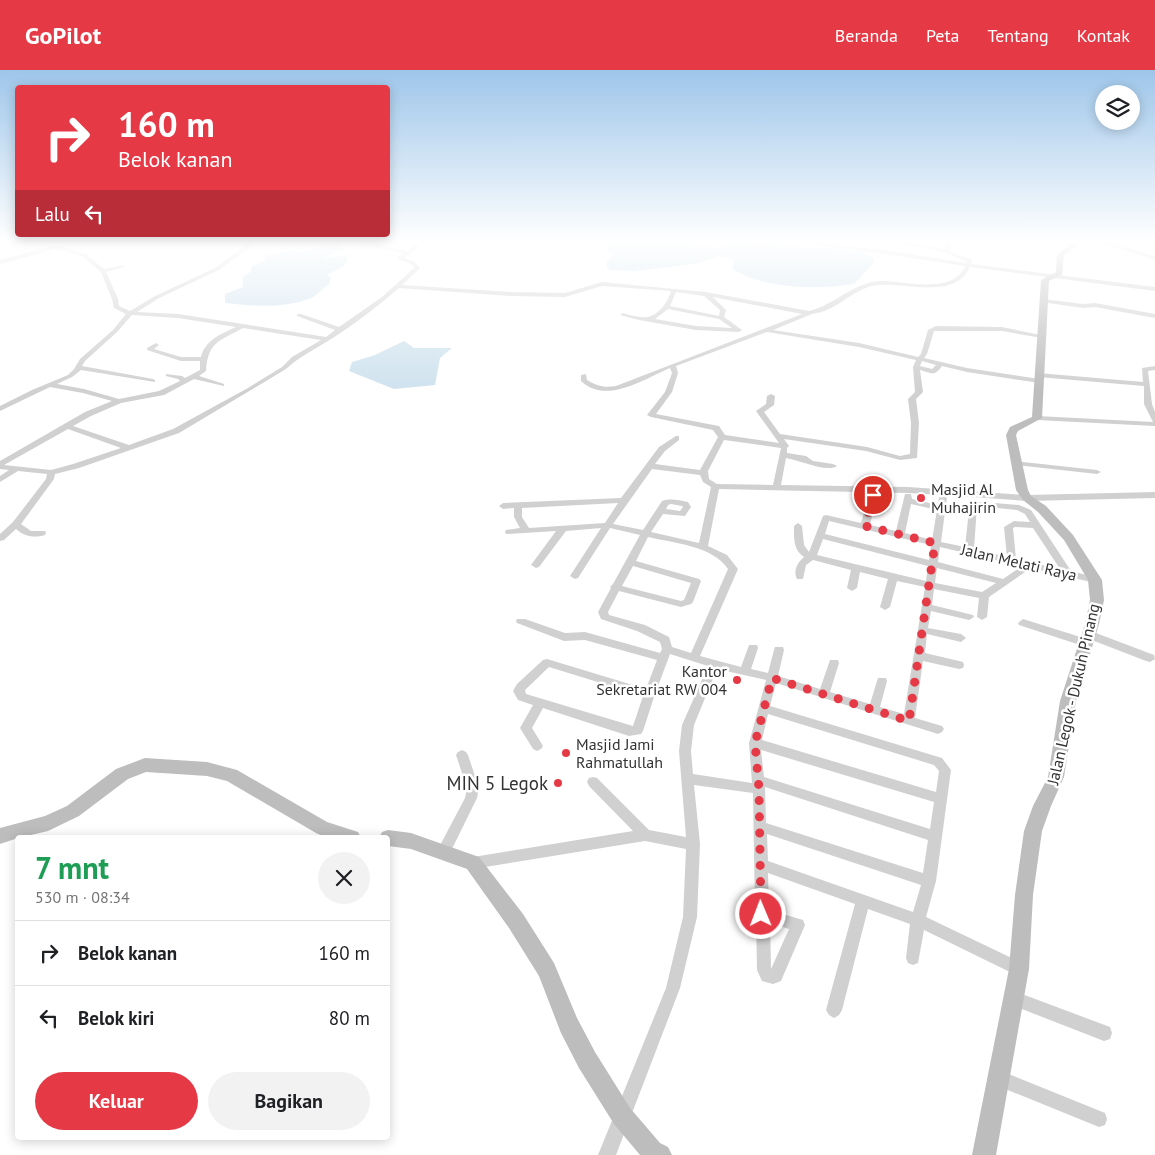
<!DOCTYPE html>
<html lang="id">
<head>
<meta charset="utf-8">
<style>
  body { margin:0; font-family:"PT Sans",sans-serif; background:#f2f2f2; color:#202124; height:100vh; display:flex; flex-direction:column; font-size:19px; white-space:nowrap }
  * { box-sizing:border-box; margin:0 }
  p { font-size:16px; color:#757577 }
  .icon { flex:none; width:28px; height:28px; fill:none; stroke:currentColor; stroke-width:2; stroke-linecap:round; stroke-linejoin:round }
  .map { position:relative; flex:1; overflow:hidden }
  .panel { position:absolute; left:15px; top:765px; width:375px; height:305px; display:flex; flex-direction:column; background:#fff; border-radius:5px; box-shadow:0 2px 12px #0003 }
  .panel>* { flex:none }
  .banner { position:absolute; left:15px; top:15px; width:375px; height:152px; border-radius:5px; box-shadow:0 2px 12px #0003; background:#e63946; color:#fff; overflow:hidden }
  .buttons { position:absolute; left:1095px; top:15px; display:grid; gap:10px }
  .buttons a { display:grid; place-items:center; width:45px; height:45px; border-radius:50%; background:#fff; box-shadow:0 2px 12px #0003; font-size:25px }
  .pin { position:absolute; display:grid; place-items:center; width:42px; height:42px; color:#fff; margin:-21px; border:2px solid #fff; border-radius:50%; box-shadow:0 1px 5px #0007 }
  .me { position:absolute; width:55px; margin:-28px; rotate:359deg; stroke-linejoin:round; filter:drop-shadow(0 0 4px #0008) }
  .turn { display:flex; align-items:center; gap:18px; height:105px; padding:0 20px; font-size:22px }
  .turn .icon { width:65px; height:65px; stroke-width:2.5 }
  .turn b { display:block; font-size:35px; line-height:42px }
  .then { display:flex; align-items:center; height:48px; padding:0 20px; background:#0003; gap:10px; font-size:19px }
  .round { display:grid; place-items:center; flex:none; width:52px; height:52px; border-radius:26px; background:#f2f2f2 }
  .summary { display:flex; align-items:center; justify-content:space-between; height:85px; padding:0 20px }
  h1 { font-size:30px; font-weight:600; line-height:38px; color:#1e9e55 }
  .action { display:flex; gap:10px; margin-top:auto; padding:10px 20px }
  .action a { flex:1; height:58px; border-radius:30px; background:#e63946; color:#fff; font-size:20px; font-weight:600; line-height:58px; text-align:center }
  .action a+a { background:#f2f2f2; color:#202124 }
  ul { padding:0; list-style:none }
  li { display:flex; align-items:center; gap:15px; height:65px; padding:0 20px; border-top:1px solid #e0e0e0 }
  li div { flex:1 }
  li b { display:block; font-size:19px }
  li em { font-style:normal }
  header { display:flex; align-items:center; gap:30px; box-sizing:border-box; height:70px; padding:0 25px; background:#e63946; color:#fff }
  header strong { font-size:24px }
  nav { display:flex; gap:28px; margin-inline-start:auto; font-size:18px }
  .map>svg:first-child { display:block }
  .water { fill:#cfe2ee }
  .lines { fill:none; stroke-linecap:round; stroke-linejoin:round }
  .street { fill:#d0d0d0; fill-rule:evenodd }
  .secondary { fill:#bdbdbd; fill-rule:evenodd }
  .route { stroke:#e63946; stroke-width:9; stroke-dasharray:0 16.2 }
  .poi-dot { fill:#e63946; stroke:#fff; stroke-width:2 }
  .labels { text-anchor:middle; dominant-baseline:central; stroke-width:5; stroke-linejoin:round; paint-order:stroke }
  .poi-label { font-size:16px; fill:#333; stroke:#fff; text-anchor:start }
  .street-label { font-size:16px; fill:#333; stroke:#fff }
  .near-poi-label { font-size:19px; fill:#333; stroke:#fff; text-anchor:end }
</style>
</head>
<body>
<header>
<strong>GoPilot</strong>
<nav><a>Beranda</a><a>Peta</a><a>Tentang</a><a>Kontak</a></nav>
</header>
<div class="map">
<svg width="1155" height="1085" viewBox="0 0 1155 1085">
  <rect width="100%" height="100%" fill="#fff"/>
  <!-- water -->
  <g class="water">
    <path d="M612 170H673L717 178 732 171H753L859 182 871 185 874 190 873 194 854 214C817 220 765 219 732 199L735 190 719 186 694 194 635 201 610 200 607 197V191L614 184 604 178Z"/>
    <path d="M328 172H335L344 179 323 188 346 185 348 190 344 196 327 205 331 208 329 214C322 218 318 225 311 228 284 239 253 236 225 233V224L243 217V207L252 201 251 197 266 190 264 185 291 181 308 182Z"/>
    <path d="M404 271 414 278H452L440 288 435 315 394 319 349 301 352 292 375 285Z"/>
  </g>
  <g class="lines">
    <!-- street -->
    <g class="street">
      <path d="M253 170H259L219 200 159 228 137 242 178 244 326 267 335 260 297 246V244H301L339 257 382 227 414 198 411 194 398 189V187L403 183 342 170H353L407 181 422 170H428L404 188 415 192 420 198 402 215 511 222 565 223 602 212 706 222 809 241C834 235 853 213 879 211 904 210 952 226 965 196L892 185 776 170H794L892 181 966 193 967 192 944 182 901 174 896 170 944 179 947 170H952L949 181 972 190 971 194 1155 217V221L970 197C956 230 906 212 878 215 858 217 845 232 827 240 822 242 817 243 812 244 799 249 786 255 773 260L859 273 918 287 921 284 928 260 936 256 1002 257 1045 266 1042 268 1002 261H934L927 284 924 288 967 298 1040 309 1043 311 1040 313 967 302 942 296C934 307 932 303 920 300L923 322 916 329 919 353 917 388 900 390 866 381 784 369 789 376 787 378V383L806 386 813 391 833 394 837 396C827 403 799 390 786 388L781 415 908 417 1027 425 1155 422V428L1027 431 945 425 947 427 941 472 965 477 970 431 1019 435 1031 440 1071 501 1098 508 1100 510 1095 513 1031 498 989 527 987 547 982 550 977 547 979 528 934 519 932 535 973 545 974 547 969 550 931 541 928 558 961 564 966 568 961 572 927 564 925 583 959 591 963 592 964 595 963 598 959 599 923 591 915 648 942 656 944 659 942 662 938 664 776 613 770 636 942 688 951 700 936 811 926 847 1024 894 1026 899 1024 904 1019 906 1014 904 924 860 918 893 913 895 908 893 906 888 910 854 868 839 842 940 839 945 834 948 829 945 826 940 855 834 768 803 769 840 803 850 805 855 781 911 773 914 762 911 757 900 756 848 754 844 755 841 753 723 694 715 700 774 697 847 680 918 616 1085H598L666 918 683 847 686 779 645 771 473 799 468 797 466 793 468 789 473 787 633 761 589 716 587 712 589 708 593 707 597 708 649 760 686 767 679 681 682 655 708 596 670 584 655 624 643 661 641 664 629 666 543 638 532 658 543 676 541 679 537 681 533 679 520 658 533 635 518 630 513 621 517 614 543 590 547 589 646 619 657 590 585 570 564 571 517 553 516 551 517 549H525L565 563 585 562 660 583 662 579 660 572 637 561 601 549 598 542 611 518 610 517 613 514 640 465 610 458 578 508 575 509 570 506 601 458 566 461 539 497 536 498 531 495 556 461 506 464 505 462 506 460 520 458 514 447V438L503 439 499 436 503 433 621 428 659 377 676 366H679V370L665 381 655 394 700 400 718 367 713 360 651 347 647 345 665 322 672 303 670 298C644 309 606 335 581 311V305L586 304 587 310C597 316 604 318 616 316L802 244 713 227 726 240 724 247 742 260 739 262 696 260 639 250 620 245 623 243C630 245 639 248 647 247 659 245 668 232 671 221L602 216 565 227 511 226 399 218C377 237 352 256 328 271 313 280 299 287 286 299L179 363 79 398 55 404 54 409 21 454 31 461H45L46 463 45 465C34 468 25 467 16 459L4 470 0 471V464L13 452 46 409 47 404 18 401 0 412V406L9 400 0 399V391L85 342 112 331 83 323 50 317 0 341V336L32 320 68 305 74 299 80 289 113 260 126 244 114 238 112 229 101 202 82 186 56 179 0 194V190L56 175 86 184 104 199 124 195V197L106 202 118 229 119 236 130 241 155 226 215 198ZM676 222 704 226 720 240 719 246 670 236ZM668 239 719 249 732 258 696 256 655 249ZM132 245 178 248 236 257C221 264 205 270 201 287H181L154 279 159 275 156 273 147 278V280L181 291H200V300L185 308 182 306 166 304V306L178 309 180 311 159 321 119 329 84 319 57 314 72 307 81 300 155 312V310L153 309 82 296 85 291 117 262ZM243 258 321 270 292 287 282 297 248 318 173 359 129 375 73 356 91 346 121 333 164 325 194 309 224 316V314L199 306 206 301C208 271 220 271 243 258ZM767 262 859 277 916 290 913 297 915 322 908 329 911 353 910 384 900 386 867 377 780 364 764 342 774 335 775 326 771 324 767 326 766 334 756 341 779 373 725 365 719 356 656 344 672 322 678 303 676 296ZM922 291 936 295 932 299 920 296ZM68 359 121 378 73 394 51 400 4 395ZM724 370 781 378 773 415 717 414 709 409 708 401ZM652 399 700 405 703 412 711 417 699 473 651 462 663 444 685 446 691 437 688 432C678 430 671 428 662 431L643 460 613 454ZM719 419 908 423 942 425 939 427 938 435 912 429 911 424H905L896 461 870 455 877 425 873 422 870 423 861 453 826 445 823 446 809 482 804 475 802 456 798 453 794 456C794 468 793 480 804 487 797 493 793 501 797 509H803L806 495 813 490 851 500 847 518 852 521 857 518 860 502 888 509 880 537 885 540 890 537 897 511 925 517 904 644 880 637 887 611 886 608H878L877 611 870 634 830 622 839 593 838 590H830L829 593 820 619 778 606 784 580 783 577H775L774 580 768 603 751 599 758 578 757 575H749L748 578 741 597 700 586 738 499 727 485 708 476ZM618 433 605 453 529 458 522 447V438ZM671 434 682 436 683 437 680 441 666 439 668 435ZM911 434 937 440 932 470 905 463ZM977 436 1017 440 1025 444 1030 452 1014 451 1004 457 1007 487 974 479ZM829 451 931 475 929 490 825 464ZM1015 457 1033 458 1060 499 1016 489 1013 458ZM648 467C674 473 713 476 728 499L691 583 672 577 669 567 645 555 609 545 608 542 619 521 681 537 691 534 693 532 701 511 699 509 636 491ZM823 469 928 496 926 511 817 485ZM940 477 1012 494 1022 496 1003 509 938 492ZM633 496 691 513 684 530 681 531 622 516ZM937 498 996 513 982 522 935 513ZM549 597 643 626 633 656 526 624 525 620ZM717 599 766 610 749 673 752 713 693 704 691 681 694 655ZM768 644 934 695 939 701 936 722 762 670ZM761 680 934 732 930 759 764 707ZM765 717 928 770 923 803 766 753ZM767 764 921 815 913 842 768 791ZM770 853 789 859 771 899Z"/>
      <path d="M1091 170H1100L1155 186V190Z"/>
      <path d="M1043 229 1083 234 1095 233 1155 244V248L1095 237 1083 238 1041 232V230Z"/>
      <path d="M1155 296V300L1148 301 1152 334 1155 342V356L1037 350 1033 348 1037 346 1153 352 1144 334V316L1038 307 1035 305 1038 303 1143 312 1142 298Z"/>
      <path d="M1013 391 1097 400 1101 402 1097 404 1016 395 1012 393Z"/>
      <path d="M1023 549 1090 570 1091 573 1086 577 1019 555 1018 553Z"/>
      <path d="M1088 560 1154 585 1155 589 1150 592 1146 591 1084 567 1083 564Z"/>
      <path d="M462 680 466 682 468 685 479 718 477 728 448 787 443 789 438 787 436 783 465 728 467 718 456 685 458 682Z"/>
      <path d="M1014 921 1110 957 1112 963 1110 969 1104 971 1009 934 1006 929 1009 924Z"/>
      <path d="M999 1000 1105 1043 1107 1049 1105 1055 1099 1057 993 1014 991 1008 993 1002Z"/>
    </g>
    <!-- secondary -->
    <g class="secondary">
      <path d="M1069 170H1076L1077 176 1064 185 1062 205 1049 211 1042 348 1018 361 1016 365 1028 420 1031 426 1046 436 1073 465 1102 510 1104 530 1099 554 1076 631 1064 707 1051 736 1042 761 1033 825 1029 899 996 1085H972L1009 899 1015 825 1024 761 1033 736 1048 707 1060 631 1085 554 1090 530 1088 510 1064 470 1038 442 1023 430 1016 420 1006 365 1010 357 1032 347 1041 210 1056 202 1057 185 1069 175Z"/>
      <path d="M145 688 207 692 237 700 327 752 358 762 361 768H327L316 763 227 711 207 706 146 702 128 709 79 746 48 761 18 768 0 774V758L45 746 67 736 116 699Z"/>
      <path d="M388 760 411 763 479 787 523 844 554 893 577 948 595 982 630 1038 660 1073 668 1077 672 1085H640L614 1054 579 998 561 963 539 906 509 858 467 799 411 779 388 776V768H379L382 762Z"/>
    </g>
  </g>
  <!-- sky -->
  <linearGradient id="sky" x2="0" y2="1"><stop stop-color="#9ec6ea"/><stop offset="0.53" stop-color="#fff"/><stop offset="1" stop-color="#fff" stop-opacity="0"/></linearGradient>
  <rect width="1155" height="322" fill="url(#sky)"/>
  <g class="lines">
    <!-- route -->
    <path class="route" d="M761 844 759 719 755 673 772 608 909 651 935 473 865 456 873 425"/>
  </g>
  <!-- markers -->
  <g class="poi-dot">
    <circle cx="921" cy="428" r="5"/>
    <circle cx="737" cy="610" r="5"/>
    <circle cx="566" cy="683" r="5"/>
    <circle cx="558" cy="713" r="5"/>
  </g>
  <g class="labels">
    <!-- poi labels -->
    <g class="poi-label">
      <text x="931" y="419">Masjid Al<tspan x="931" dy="18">Muhajirin</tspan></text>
      <text x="727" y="601" text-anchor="end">Kantor<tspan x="727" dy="18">Sekretariat RW 004</tspan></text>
      <text x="576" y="674">Masjid Jami<tspan x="576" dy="18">Rahmatullah</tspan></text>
    </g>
    <!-- street labels -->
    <g class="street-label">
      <text transform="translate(1019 492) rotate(13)">Jalan Melati Raya</text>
      <text transform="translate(1073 624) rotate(-77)">Jalan Legok - Dukuh Pinang</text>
    </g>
    <!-- near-poi labels -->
    <g class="near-poi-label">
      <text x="548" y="713">MIN 5 Legok</text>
    </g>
  </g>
</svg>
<div class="buttons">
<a><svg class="icon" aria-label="layers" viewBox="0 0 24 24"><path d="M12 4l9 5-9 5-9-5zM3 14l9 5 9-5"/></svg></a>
</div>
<div class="pin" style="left:873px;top:425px;background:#d93025"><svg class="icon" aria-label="arrive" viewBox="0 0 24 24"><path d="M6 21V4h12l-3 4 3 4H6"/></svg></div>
<svg class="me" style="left:761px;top:844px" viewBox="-20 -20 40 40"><circle r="17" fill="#e63946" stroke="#fff" stroke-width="3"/><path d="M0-11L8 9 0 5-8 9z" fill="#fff"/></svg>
<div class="banner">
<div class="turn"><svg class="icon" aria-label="right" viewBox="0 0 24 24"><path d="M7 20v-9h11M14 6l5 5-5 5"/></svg><div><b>160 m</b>Belok kanan</div></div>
<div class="then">Lalu<svg class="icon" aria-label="left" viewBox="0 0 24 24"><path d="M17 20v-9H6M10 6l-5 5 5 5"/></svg></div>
</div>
<section class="panel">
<div class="summary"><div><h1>7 mnt</h1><p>530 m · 08:34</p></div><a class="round"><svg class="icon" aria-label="close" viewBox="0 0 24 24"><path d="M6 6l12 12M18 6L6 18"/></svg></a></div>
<ul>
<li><svg class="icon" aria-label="right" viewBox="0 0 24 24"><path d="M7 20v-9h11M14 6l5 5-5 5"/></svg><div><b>Belok kanan</b></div><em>160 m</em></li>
<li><svg class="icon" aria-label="left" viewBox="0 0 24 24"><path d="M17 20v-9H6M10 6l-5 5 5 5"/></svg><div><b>Belok kiri</b></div><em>80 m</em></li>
</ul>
<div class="action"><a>Keluar</a><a>Bagikan</a></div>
</section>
</div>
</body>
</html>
